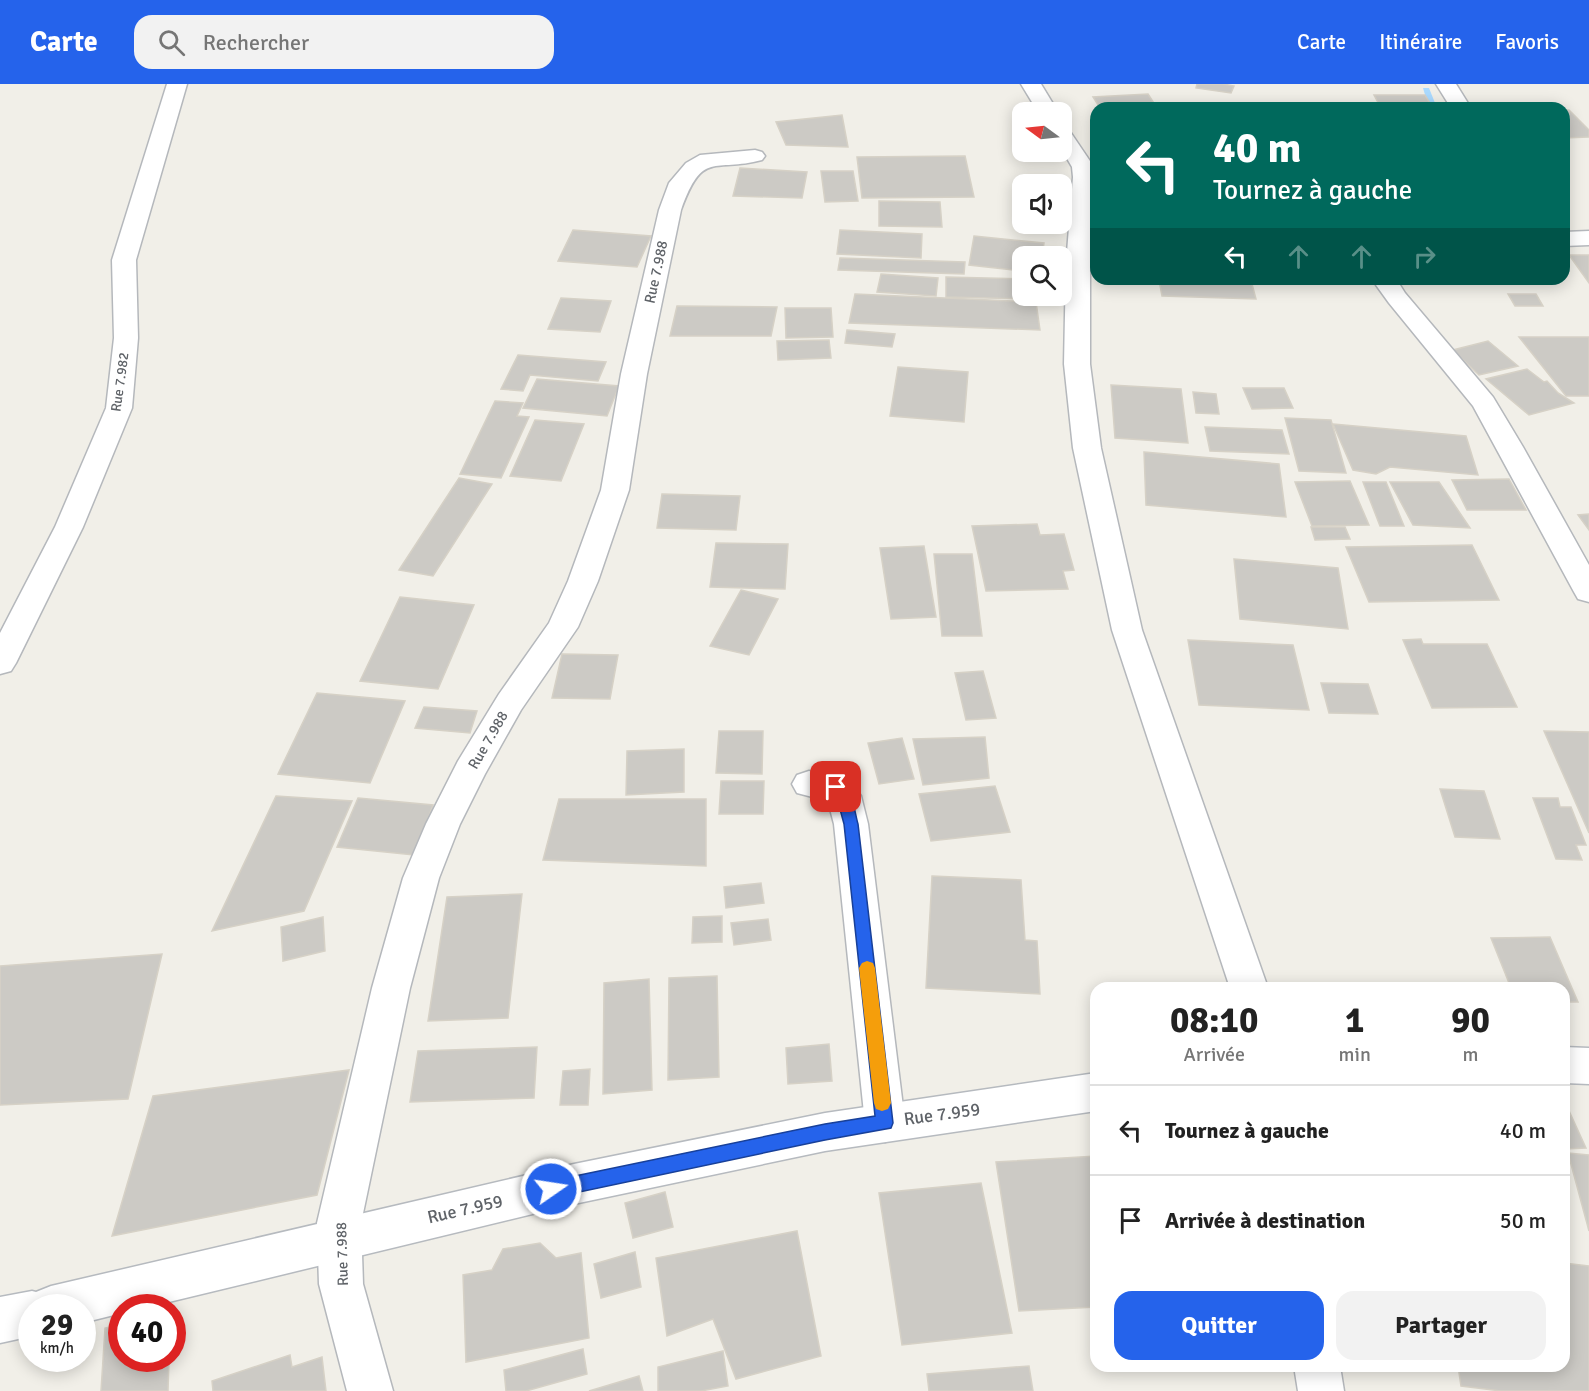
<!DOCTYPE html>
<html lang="fr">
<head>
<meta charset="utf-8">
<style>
  body { margin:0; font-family:Signika,sans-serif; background:#f2f2f2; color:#222; height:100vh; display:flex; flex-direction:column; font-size:22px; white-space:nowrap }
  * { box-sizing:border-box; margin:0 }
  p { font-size:20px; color:#767676 }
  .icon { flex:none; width:33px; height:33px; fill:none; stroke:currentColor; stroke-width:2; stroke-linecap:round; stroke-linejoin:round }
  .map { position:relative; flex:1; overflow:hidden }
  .details { position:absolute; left:1090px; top:898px; width:480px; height:390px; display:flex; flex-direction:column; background:#fff; border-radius:18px; box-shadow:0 3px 15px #0003 }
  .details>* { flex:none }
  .banner { position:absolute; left:1090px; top:18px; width:480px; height:183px; border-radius:18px; box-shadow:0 3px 15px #0003; background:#00695c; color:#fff; overflow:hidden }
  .needle { width:39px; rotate:285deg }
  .fabs { position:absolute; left:1012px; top:18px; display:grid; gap:12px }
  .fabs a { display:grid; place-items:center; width:60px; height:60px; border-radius:12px; background:#fff; box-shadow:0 3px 15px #0003; font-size:30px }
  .speed { position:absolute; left:18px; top:1210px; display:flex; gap:12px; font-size:30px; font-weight:700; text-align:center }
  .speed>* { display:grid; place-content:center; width:78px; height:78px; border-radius:50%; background:#fff; box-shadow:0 3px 15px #0003; line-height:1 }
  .speed small { font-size:15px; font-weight:400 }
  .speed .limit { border:9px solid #d22; background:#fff; color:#111 }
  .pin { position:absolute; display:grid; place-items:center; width:51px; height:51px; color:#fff; margin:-26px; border-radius:12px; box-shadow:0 3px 9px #0006 }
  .me { position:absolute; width:66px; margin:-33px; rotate:77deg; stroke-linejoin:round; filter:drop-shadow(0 0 4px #0008) }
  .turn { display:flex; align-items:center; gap:21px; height:126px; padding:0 24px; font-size:27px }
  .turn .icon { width:78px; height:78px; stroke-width:2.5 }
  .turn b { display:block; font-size:42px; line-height:51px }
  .lanes { display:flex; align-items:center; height:57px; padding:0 24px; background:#0003; justify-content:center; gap:30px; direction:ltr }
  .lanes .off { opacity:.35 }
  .eta { display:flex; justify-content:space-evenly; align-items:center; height:102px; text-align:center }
  .eta b { font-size:36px; font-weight:800; line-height:42px }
  .primary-button { display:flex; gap:12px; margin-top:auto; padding:12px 24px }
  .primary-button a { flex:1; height:69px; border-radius:18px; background:#2563eb; color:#fff; font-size:24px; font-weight:800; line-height:69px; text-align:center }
  .primary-button a+a { background:#f2f2f2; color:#222 }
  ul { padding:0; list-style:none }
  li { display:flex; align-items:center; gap:18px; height:90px; padding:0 24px; border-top:2px solid #e0e0e0 }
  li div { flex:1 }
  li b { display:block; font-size:22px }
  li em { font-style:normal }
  header { display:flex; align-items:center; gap:36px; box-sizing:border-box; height:84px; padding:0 30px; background:#2563eb; color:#fff }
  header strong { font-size:28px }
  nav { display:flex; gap:33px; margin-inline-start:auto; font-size:21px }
  .search { width:420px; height:54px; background:#f2f2f2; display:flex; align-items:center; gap:15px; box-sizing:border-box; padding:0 21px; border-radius:18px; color:#767676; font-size:22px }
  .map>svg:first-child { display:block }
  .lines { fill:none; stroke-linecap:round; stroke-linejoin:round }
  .stream { fill:#aadaff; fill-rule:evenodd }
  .building { fill:#cccac5; stroke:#d6d1c6; stroke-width:1.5 }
  .street-casing { stroke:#b5b8bc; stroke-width:3 }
  .secondary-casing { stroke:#b6babf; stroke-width:3 }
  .street { fill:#fff; fill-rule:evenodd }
  .secondary { fill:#fff; fill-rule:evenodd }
  .route { fill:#2563eb; stroke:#184099; stroke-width:1.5 }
  .slow { fill:#f59e0b }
  .labels { text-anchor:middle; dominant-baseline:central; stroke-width:4.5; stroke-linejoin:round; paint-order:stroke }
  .far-street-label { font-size:14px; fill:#5f6368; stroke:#fff }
  .street-label { font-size:15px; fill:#5f6368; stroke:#fff }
  .near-street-label { font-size:18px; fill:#5f6368; stroke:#fff }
</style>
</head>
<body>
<header>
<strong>Carte</strong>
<div class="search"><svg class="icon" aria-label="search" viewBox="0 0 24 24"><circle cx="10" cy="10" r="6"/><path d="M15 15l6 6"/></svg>Rechercher</div>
<nav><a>Carte</a><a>Itinéraire</a><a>Favoris</a></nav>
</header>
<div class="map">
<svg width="1589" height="1307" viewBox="0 0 1589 1307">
  <rect width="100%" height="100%" fill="#f1efe8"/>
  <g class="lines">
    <!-- stream -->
    <path class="stream" d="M1423 4H1429L1437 24H1429Z"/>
  </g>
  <!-- building -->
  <g class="building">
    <path d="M1197 0H1223L1234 2 1231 9 1196 4Z"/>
    <path d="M1148 10 1157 24H1100L1093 13Z"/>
    <path d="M1374 11H1425L1433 24H1381Z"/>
    <path d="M1564 26H1569L1589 46V53L1564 54Z"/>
    <path d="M842 31 848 63 786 61 776 38Z"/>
    <path d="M965 72 974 113 862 114 857 73Z"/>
    <path d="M740 84 807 88 802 114 733 112Z"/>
    <path d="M821 87H853L858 117 825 118Z"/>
    <path d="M1016 113H1023V140H1062V116H1068L1069 147 1014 143Z"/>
    <path d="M879 117 940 118 942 143 879 142Z"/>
    <path d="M573 146 651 152 637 183 558 177Z"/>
    <path d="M840 146 922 150 921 174 837 170Z"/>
    <path d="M974 152 1044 159 1042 172H1023V187L969 181Z"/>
    <path d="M1569 171H1589V199Z"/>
    <path d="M840 174 965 178 964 190 838 186Z"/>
    <path d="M881 190 938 194 936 212 877 208Z"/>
    <path d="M946 193 1023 195V212H1061L1062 216 946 213Z"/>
    <path d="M1159 196 1252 200 1256 215 1162 212Z"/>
    <path d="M855 210 1036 218 1040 246 849 239Z"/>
    <path d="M1508 210H1536L1543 222H1515Z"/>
    <path d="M561 214 611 217 600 248 548 245Z"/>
    <path d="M677 222 777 223 771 252H670Z"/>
    <path d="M785 224H831L833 253 786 254Z"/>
    <path d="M847 246 895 250 892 263 845 259Z"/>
    <path d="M1519 253H1589V312H1566Z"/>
    <path d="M829 256 831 274 778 276 777 257Z"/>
    <path d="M1488 257 1518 282 1479 291 1453 266Z"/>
    <path d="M518 271 606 278 598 297 530 291 523 307 501 305Z"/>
    <path d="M898 283 968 288 964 338 890 332Z"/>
    <path d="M1527 285 1544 298 1547 297 1558 309 1574 319 1529 331 1486 295Z"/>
    <path d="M537 295 619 302 607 332 523 324Z"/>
    <path d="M1111 301 1181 305 1188 359 1115 354Z"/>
    <path d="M1243 304H1284L1293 324 1252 325Z"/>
    <path d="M1193 308 1216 310 1219 330 1196 329Z"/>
    <path d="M495 317 523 319 517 332 529 333 501 394 460 390Z"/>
    <path d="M1285 334 1331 336 1346 389 1299 387Z"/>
    <path d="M535 336 584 340 561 397 510 392Z"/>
    <path d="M1333 340 1466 352 1478 391 1390 383 1376 390 1353 386Z"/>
    <path d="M1205 343 1282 346 1289 370 1210 367Z"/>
    <path d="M1144 368 1279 380 1286 433 1146 421Z"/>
    <path d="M459 394 492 400 433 492 399 486Z"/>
    <path d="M1509 395 1526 426H1467L1452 396Z"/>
    <path d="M1350 397 1369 441 1312 442 1295 398Z"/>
    <path d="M1363 398H1386L1404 442H1380Z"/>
    <path d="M1390 398H1439L1470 444 1413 441Z"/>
    <path d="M662 410 740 412 736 446 657 444Z"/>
    <path d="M1589 430V446L1578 431Z"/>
    <path d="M1037 440 1040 451 1064 450 1074 486 1063 487 1068 505 986 507 972 442Z"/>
    <path d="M1311 443H1345L1350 455 1315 456Z"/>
    <path d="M716 459 788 460 785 505 710 503Z"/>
    <path d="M1472 461 1499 516 1369 518 1346 463Z"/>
    <path d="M924 462 936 533 891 535 880 464Z"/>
    <path d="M934 470H972L982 552H942Z"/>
    <path d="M1234 475 1338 484 1348 545 1240 535Z"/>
    <path d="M741 506 778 515 749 571 710 562Z"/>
    <path d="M400 513 474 521 438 605 360 597Z"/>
    <path d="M1421 555 1423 560H1487L1517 623 1432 624 1403 556Z"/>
    <path d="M1188 556 1293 561 1309 626 1199 621Z"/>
    <path d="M562 570 618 571 610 615 552 614Z"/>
    <path d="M983 587 996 634 966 636 955 589Z"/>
    <path d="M1321 599 1368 600 1378 630 1329 629Z"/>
    <path d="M317 609 405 617 370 699 278 690Z"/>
    <path d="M424 623 477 627 470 649 415 644Z"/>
    <path d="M719 647H763L762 690 716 689Z"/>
    <path d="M1544 647 1589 648V749Z"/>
    <path d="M985 653 989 694 923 701 913 655Z"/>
    <path d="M902 654 914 695 879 700 868 659Z"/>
    <path d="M684 665V708L626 711 627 667Z"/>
    <path d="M721 697H764L763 730H719Z"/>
    <path d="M995 702 1010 748 931 757 919 710Z"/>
    <path d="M1440 705 1484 707 1500 755 1455 753Z"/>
    <path d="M276 712 352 717 304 827 212 847Z"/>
    <path d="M358 714 433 721 414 771 337 763Z"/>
    <path d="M1533 714H1558L1560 723H1571L1586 761H1576L1582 776 1556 775Z"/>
    <path d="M559 715H706V782L543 776Z"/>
    <path d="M932 792 1021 796 1025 856 1037 857 1040 910 926 904Z"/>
    <path d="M761 799 764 819 726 824 724 803Z"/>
    <path d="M522 810 508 934 428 937 447 813Z"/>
    <path d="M722 832V858L692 859 693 833Z"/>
    <path d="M323 833 325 867 283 877 281 843Z"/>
    <path d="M768 835 771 856 734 861 731 839Z"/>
    <path d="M1550 853 1578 918H1564V904H1511L1491 854Z"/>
    <path d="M162 870 128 1015 0 1021V882Z"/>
    <path d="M717 892 719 993 668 996 669 894Z"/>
    <path d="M649 895 652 1006 603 1010 604 899Z"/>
    <path d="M829 960 832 997 788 1000 786 964Z"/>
    <path d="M537 963 534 1014 410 1018 418 967Z"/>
    <path d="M590 985 588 1021H560L563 987Z"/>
    <path d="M349 986 317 1111 112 1152 153 1012Z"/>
    <path d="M1564 1018H1565L1586 1064 1564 1065Z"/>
    <path d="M1568 1069 1589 1071V1147Z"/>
    <path d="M1096 1072V1223L1019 1227 996 1078Z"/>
    <path d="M981 1099 1012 1249 902 1261 879 1109Z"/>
    <path d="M665 1108 673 1143 633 1154 625 1119Z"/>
    <path d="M797 1147 821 1272 736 1295 713 1235 667 1252 656 1174Z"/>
    <path d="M540 1159 556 1174 581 1169 589 1254 466 1278 463 1191 492 1186 503 1165Z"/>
    <path d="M635 1168 641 1203 601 1214 594 1180Z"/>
    <path d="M1564 1179 1589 1182V1307H1501L1461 1302 1458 1282H1564Z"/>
    <path d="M122 1240V1275H169L168 1307H101L105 1244Z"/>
    <path d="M583 1265 587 1290 526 1307H506L504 1286Z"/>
    <path d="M723 1267 728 1302 701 1307H658V1283Z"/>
    <path d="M290 1271 292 1283 322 1273 326 1307H213L212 1297Z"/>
    <path d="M1029 1282 1033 1307H929L927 1290Z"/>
    <path d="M639 1292 643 1307H589Z"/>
  </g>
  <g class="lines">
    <defs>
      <g id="street">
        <path d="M167 0H187L136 176 138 254 132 324 83 443 16 579 11 587 0 590V549L55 443 106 324 114 254 112 176Z"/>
        <path d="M1021 0H1041L1058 28H1038Z"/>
        <path d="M1436 0H1456L1471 24H1451Z"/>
        <path d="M1062 44 1069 46 1094 83 1090 181V280L1101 364 1142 546 1268 904H1230L1112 546 1073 364 1064 280 1066 181 1073 93 1072 83 1062 66Z"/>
        <path d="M755 66 762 68 765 72 762 76C713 89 703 65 681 126L647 290 629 406 598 497 578 543 521 626 485 690 460 740 439 794 410 904 361 1139 363 1200 393 1307H347L319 1200 317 1139 372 904 403 794 426 740 458 677 499 610 549 539 568 497 601 406 621 290 659 126 669 99 686 79 700 71Z"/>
        <path d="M1589 147V161L1564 162V148Z"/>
        <path d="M1376 195H1400V201L1405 209 1493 313 1523 363 1589 481V518L1578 515 1574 508 1473 322 1389 219 1376 201Z"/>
        <path d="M809 687 848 694 861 712 868 740 905 1039 899 1053 885 1058 871 1053 865 1039 834 740 828 717 797 709 792 700 797 691Z"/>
        <path d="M1294 1282H1340L1344 1307H1298Z"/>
      </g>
      <g id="secondary">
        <path d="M1564 963 1589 964V1000L1564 999Z"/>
        <path d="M1096 989V1027L825 1067 574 1120 144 1224H122V1229L82 1239V1224H32V1252L0 1259V1213L32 1207 36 1208 51 1202 574 1080 825 1029Z"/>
      </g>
    </defs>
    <!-- street casing -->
    <use href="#street" class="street-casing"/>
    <!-- secondary casing -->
    <use href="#secondary" class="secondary-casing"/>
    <!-- street -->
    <use href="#street" class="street"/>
    <!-- secondary -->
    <use href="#secondary" class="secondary"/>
  </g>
  <!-- route -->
  <path class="route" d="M836 698C853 703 854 726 858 740L893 1039 891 1044 825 1056 551 1114 545 1111 542 1105 545 1099 551 1097 825 1040 875 1032 844 740 837 714 829 703Z"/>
  <!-- slow -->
  <path class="slow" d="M867 877 873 879 875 884 891 1019 888 1025 882 1027 876 1025 874 1019 859 884 862 879Z"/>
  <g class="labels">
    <!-- far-street labels -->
    <g class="far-street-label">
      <text transform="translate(120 298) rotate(-82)">Rue 7.982</text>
    </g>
    <!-- street labels -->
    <g class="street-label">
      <text transform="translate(656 188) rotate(-78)">Rue 7.988</text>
      <text transform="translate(488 656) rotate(-60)">Rue 7.988</text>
      <text transform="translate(342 1170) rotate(-92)">Rue 7.988</text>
    </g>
    <!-- near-street labels -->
    <g class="near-street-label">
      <text transform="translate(942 1030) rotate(-8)">Rue 7.959</text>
      <text transform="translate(465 1125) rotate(-13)">Rue 7.959</text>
    </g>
  </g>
</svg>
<div class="fabs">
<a><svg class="needle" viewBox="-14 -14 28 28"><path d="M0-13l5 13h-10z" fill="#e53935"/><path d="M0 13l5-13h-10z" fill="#767676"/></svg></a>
<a><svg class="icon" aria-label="sound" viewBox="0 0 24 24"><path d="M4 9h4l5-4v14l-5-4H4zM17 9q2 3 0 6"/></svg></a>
<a><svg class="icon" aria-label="search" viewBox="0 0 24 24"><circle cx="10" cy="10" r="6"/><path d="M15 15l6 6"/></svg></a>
</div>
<div class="speed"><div>29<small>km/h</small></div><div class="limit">40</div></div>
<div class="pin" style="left:836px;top:703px;background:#d93025"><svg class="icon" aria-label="arrive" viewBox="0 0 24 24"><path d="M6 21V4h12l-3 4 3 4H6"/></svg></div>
<svg class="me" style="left:551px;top:1105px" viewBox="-20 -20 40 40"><circle r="17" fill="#2563eb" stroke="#fff" stroke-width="3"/><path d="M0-11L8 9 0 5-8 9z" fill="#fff"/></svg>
<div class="banner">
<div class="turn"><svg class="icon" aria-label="left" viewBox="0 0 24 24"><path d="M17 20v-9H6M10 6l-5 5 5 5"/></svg><div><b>40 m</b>Tournez à gauche</div></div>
<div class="lanes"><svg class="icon" aria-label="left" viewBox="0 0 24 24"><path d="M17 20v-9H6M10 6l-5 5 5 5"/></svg><svg class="icon off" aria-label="ahead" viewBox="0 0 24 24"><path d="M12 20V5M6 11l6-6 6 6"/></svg><svg class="icon off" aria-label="ahead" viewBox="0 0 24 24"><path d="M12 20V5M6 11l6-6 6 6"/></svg><svg class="icon off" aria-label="right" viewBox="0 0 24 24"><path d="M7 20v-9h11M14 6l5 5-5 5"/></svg></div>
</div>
<section class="details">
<div class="eta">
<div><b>08:10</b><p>Arrivée</p></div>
<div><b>1</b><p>min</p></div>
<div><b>90</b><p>m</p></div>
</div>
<ul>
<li><svg class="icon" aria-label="left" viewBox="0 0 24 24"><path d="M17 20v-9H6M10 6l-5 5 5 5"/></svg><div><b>Tournez à gauche</b></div><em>40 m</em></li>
<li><svg class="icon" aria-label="arrive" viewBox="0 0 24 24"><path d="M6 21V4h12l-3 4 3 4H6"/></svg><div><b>Arrivée à destination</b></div><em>50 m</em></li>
</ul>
<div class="primary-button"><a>Quitter</a><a>Partager</a></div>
</section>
</div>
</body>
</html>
